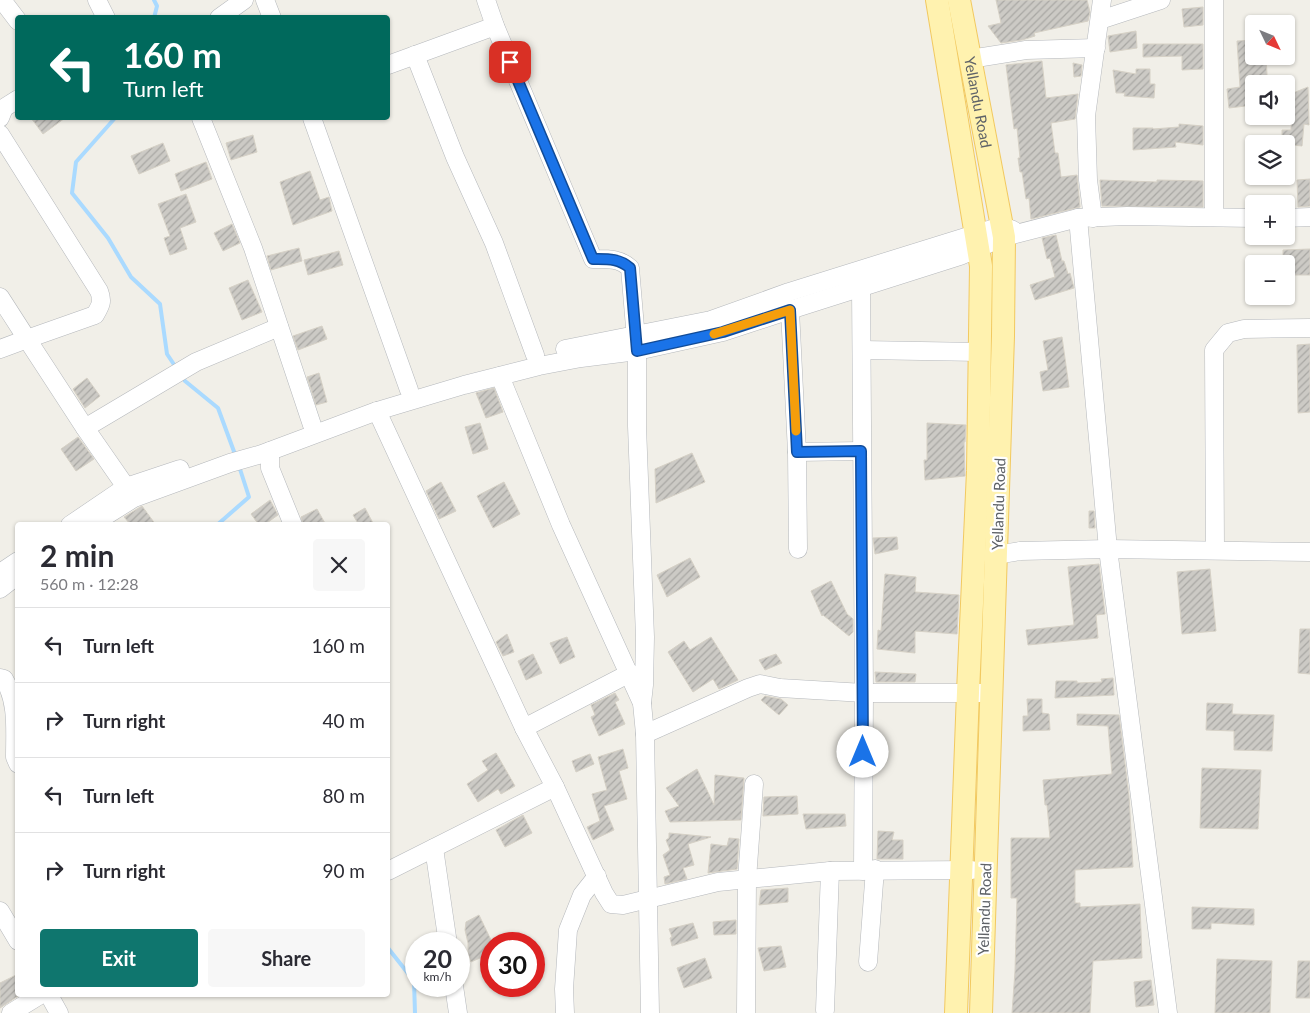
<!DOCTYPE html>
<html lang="en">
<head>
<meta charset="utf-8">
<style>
  body { margin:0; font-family:Lato,sans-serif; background:#f7f7f7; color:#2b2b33; height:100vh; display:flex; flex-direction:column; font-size:19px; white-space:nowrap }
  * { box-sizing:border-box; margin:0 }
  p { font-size:16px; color:#7c7c81 }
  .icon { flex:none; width:28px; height:28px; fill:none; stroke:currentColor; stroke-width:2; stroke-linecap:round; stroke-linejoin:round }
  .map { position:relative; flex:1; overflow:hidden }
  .panel { position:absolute; left:15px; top:522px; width:375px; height:475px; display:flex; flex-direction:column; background:#fff; border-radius:5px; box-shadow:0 1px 4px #0004 }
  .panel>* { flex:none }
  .banner { position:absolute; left:15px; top:15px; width:375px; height:105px; border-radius:5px; box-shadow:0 1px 4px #0004; background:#00695c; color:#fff; overflow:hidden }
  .needle { width:32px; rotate:133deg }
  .controls { position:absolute; left:1245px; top:15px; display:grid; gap:10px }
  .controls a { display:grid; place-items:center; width:50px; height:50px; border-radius:5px; background:#fff; box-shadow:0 1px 4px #0004; font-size:25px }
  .speed { position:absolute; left:405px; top:932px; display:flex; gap:10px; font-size:25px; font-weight:700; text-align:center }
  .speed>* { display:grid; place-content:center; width:65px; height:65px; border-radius:50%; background:#fff; box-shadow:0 1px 4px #0004; line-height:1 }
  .speed small { font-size:12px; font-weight:400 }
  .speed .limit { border:8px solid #d22; background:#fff; color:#111 }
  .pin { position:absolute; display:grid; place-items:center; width:42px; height:42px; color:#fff; margin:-21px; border-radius:10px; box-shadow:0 2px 8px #0006 }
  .me { position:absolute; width:55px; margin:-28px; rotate:0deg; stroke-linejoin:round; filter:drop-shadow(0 0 4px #0008) }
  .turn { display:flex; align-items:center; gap:18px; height:105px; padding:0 25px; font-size:22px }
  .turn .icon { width:65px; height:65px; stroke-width:2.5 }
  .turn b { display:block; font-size:35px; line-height:42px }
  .round { display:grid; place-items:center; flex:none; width:52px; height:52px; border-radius:5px; background:#f7f7f7 }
  .overview { display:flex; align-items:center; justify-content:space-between; height:85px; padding:0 25px }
  h1 { font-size:30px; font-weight:700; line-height:38px }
  .button { display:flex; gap:10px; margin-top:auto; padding:10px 25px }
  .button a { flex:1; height:58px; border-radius:5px; background:#0f766e; color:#fff; font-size:20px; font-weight:700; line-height:58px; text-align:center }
  .button a+a { background:#f7f7f7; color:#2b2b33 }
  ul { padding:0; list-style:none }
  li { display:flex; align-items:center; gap:15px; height:75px; padding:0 25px; border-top:1px solid #e1e1e2 }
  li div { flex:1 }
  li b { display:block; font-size:19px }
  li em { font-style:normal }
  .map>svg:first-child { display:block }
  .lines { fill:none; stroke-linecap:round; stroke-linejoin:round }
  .stream { stroke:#aadaff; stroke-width:4 }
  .building { fill:url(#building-hatch); stroke:#d6d1c6 }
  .minor-casing { stroke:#b5b8bc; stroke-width:19 }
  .major-casing { stroke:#f2c960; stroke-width:24 }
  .minor { stroke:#fff; stroke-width:18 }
  .major { stroke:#fff2af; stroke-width:22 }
  .route-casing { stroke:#114b97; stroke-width:12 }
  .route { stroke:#1a73e8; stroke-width:9 }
  .slow { stroke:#f59e0b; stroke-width:9 }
  .labels { text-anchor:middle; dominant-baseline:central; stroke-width:4.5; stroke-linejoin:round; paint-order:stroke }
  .street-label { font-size:15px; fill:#5f6368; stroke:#fff }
</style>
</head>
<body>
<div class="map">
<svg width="1310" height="1013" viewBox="0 0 1310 1013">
  <defs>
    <pattern id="building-hatch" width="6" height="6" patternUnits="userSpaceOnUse" patternTransform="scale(1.25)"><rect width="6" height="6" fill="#cccac5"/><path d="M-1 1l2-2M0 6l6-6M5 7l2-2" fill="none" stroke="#a9a8a4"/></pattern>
  </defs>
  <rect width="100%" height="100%" fill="#f1efe8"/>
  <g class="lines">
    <!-- stream -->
    <g class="stream">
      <path d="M154 0 157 6 154 18"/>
      <path d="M115 118 76 162 72 193 108 238 131 277 160 304 167 354 177 369"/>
      <path d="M182 377 185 381 218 408 236 457"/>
      <path d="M217 525 249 497 239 466"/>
      <path d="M388 948 414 981 415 1013"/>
    </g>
  </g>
  <!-- building -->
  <g class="building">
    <path d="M996 0H1087L1090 12 1088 21 1034 33 1035 36 1022 40 1001 43 988 26 1001 23Z"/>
    <path d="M1203 7V25L1184 27 1182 9Z"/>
    <path d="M1136 31 1137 48 1110 52 1108 36Z"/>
    <path d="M1254 40V56H1266L1267 75 1264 76 1265 84H1254V105L1229 108 1227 89 1240 87 1237 41Z"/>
    <path d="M1143 44H1203V69L1182 70V56L1143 57Z"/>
    <path d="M1042 61 1046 98 1078 94 1075 119 1051 123 1055 153H1058L1061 177 1077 175 1080 207 1031 219 1029 198 1026 199 1022 172H1020L1018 158H1020L1017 128 1014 129 1006 65Z"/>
    <path d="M1073 63 1082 65 1081 76 1074 77Z"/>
    <path d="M1136 69H1150V84H1155L1154 98 1124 96 1125 93H1116L1113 70 1136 74Z"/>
    <path d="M1308 87 1309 125 1304 124 1302 146 1282 144V130H1291L1292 106H1287L1293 93Z"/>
    <path d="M31 118H65L43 134Z"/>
    <path d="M1179 124 1203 126V145L1175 142 1176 147 1133 150V128H1153V129L1179 127Z"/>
    <path d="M253 135 257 152 231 160 226 143Z"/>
    <path d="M163 143 170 161 139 174 131 156Z"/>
    <path d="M206 162 212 179 181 191 175 174Z"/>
    <path d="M310 171 320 200 329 197 332 211 293 225 280 182Z"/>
    <path d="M1310 179V206L1298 207 1297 180Z"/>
    <path d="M1100 180 1157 182V180L1203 181V207L1102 206Z"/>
    <path d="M186 194 196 222 180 228 187 249 170 255 164 238 170 236 158 204Z"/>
    <path d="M232 224 240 243 223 251 214 233Z"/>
    <path d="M1056 235 1062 261H1064L1068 274 1070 273 1074 288 1035 300 1030 285 1055 277 1050 258 1047 259 1042 238Z"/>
    <path d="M299 248 302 261 271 270 267 256Z"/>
    <path d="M1310 249V275H1286V264H1283V250Z"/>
    <path d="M339 251 343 265 308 275 304 260Z"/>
    <path d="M248 280 262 312 242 320 229 288Z"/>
    <path d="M322 326 327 339 298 350 293 336Z"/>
    <path d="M1062 337 1069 387 1043 391 1040 372 1048 370 1043 341Z"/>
    <path d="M1310 344V412L1298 413 1297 345Z"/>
    <path d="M319 373 327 402 316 405 307 377Z"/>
    <path d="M87 378 100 396 85 408 73 389Z"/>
    <path d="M494 388 503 412 486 418 476 393Z"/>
    <path d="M480 423 488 449 473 454 465 427Z"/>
    <path d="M927 423 966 425 965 442H964L965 476 925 480 924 460H927Z"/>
    <path d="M78 437 94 459 76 471 61 449Z"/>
    <path d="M692 453 705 482 656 503 655 469Z"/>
    <path d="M441 482 456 511 439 519 426 491Z"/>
    <path d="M504 482 520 514 493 528 477 496Z"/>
    <path d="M270 500 278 515 264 525H259L251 514Z"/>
    <path d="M142 506 156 525H131L124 517Z"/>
    <path d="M365 508 374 525H359L353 515Z"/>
    <path d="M317 509 326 525H303L301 517Z"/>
    <path d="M1089 511H1094L1095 528H1089Z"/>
    <path d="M897 537 898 549 875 554 873 538Z"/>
    <path d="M690 558 700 577 667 597 657 575Z"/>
    <path d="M1099 564 1105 614 1096 615 1098 638 1028 645 1026 630 1074 625 1068 567Z"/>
    <path d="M1210 569 1216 631 1182 634 1177 572Z"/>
    <path d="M885 574 916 577 915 592 959 595 957 634 915 631V653L877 649 878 630 881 631Z"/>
    <path d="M831 581 847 614 853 619V632L849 636 823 615 822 616 811 591Z"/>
    <path d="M1300 629H1310V674L1298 673Z"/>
    <path d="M507 634 514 652 503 656 496 642Z"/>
    <path d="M567 637 575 657 560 664 550 643Z"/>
    <path d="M711 637 738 680 719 689 713 679 693 692 668 652 684 641 690 650Z"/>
    <path d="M533 654 542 673 526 680 518 661Z"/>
    <path d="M776 654 782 663 765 670 759 660Z"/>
    <path d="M875 672 916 674 915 682H876Z"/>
    <path d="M1113 678 1114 695 1055 698 1056 681H1077V683L1102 682 1101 679Z"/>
    <path d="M615 693 619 700 615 702 625 724 599 736 591 717 595 715 591 705Z"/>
    <path d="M765 696 781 699 788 705 779 715 761 700Z"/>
    <path d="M1027 699H1042V713L1049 714 1050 730 1023 731V716H1028Z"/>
    <path d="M1207 703 1233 704 1232 714 1274 715 1272 751 1234 750V731L1206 730Z"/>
    <path d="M1077 714 1119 715 1129 796 1133 867 1075 870V903H1080V907L1140 904 1142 958 1093 961 1090 1013H1012L1015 971 1017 898H1011V838H1050L1047 805H1045L1043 780 1112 774 1108 726 1077 725Z"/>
    <path d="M623 749 628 768 619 771 627 799 604 806 614 830 593 840 587 827 600 821 592 794 607 790 598 757Z"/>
    <path d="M496 753 515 786 501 794 498 789 478 802 467 784 488 770 482 761Z"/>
    <path d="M590 754 594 764 576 772 572 761Z"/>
    <path d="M1202 768 1261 770 1258 829 1200 828Z"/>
    <path d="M697 769 714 805 715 775 744 778 741 820 670 822 665 811 679 806 666 788Z"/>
    <path d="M797 796 798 814 763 816 764 797Z"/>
    <path d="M803 814H845L846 826 806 829Z"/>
    <path d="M523 815 532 833 505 847 496 830Z"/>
    <path d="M878 831 894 832 892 840H903V859H877Z"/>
    <path d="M669 833 711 837 688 844 694 865 683 868 687 879 665 884 664 877 670 875 663 855 670 850 666 840 669 838Z"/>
    <path d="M729 838 739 839 737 869 708 873 711 844 727 846Z"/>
    <path d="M788 888V902L759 905 761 890Z"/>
    <path d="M1192 907 1254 909V925L1211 923V929H1192Z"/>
    <path d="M479 915 491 940V953L471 962 468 953V943L465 930 466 922Z"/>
    <path d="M736 920V934L714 935 713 922Z"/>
    <path d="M693 923 698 938 672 946 670 938 672 937 669 929Z"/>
    <path d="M781 946 786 967 764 971 758 948Z"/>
    <path d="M705 958 712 978 684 988 677 968Z"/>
    <path d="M1217 959 1272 961 1270 1013H1215Z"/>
    <path d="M1298 961H1310V998H1296Z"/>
    <path d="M18 974V996L0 1008V983Z"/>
    <path d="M1151 980 1154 1005 1136 1007 1134 982Z"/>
  </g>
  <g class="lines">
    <defs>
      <g id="minor">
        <path d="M2 0 18 21"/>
        <path d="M97 0 106 18"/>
        <path d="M265 0 272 18"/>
        <path d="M486 0 495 26 593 259C607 259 619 258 630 268L637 351V426L645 637 644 685 642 703"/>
        <path d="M1214 0V217"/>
        <path d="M219 18 244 0"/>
        <path d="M1100 20 1161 0"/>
        <path d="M415 55 455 157 494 243 535 355"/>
        <path d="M970 59 1026 50 1096 48"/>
        <path d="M388 65 495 26"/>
        <path d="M0 118 4 108 18 99"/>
        <path d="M201 118 253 248 312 425"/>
        <path d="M312 118 409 390"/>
        <path d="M0 134 99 291C103 301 101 305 95 315L27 339 85 428 126 487"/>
        <path d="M1078 218 1108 549 1168 1013"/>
        <path d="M1093 218 1088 180 1086 116 1102 0"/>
        <path d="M1286 218 1310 217"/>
        <path d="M861 287 864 693 863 871"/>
        <path d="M0 297 27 339 0 349"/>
        <path d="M790 310 797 452 798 549"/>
        <path d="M565 349 711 320 789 292 975 234 1002 226 1013 230"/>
        <path d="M862 350 980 352"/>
        <path d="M500 376 561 525 642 703 645 734 650 1013"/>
        <path d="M377 411 524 728 555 787 604 893 611 904 623 905 718 882 830 871 972 870"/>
        <path d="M85 428 196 362 279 327"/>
        <path d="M270 451V468L293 525"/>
        <path d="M797 452 861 451"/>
        <path d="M70 525 126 487 180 469"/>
        <path d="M91 525 134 498 230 463 262 454 377 411 464 385 539 366 581 358 637 351 723 332 790 310 960 256 1004 237 1078 218 1127 216 1254 218"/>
        <path d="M1215 550 1214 350 1228 333 1244 329 1310 328"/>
        <path d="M996 555 1020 551 1108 549 1310 552"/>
        <path d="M0 573 18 561"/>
        <path d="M0 589 18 575"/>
        <path d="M0 678 4 679C18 702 15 730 15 757L18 764"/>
        <path d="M524 728 630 673"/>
        <path d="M645 734 748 688 760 684 780 688 864 693H981"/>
        <path d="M434 848 448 944"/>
        <path d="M388 871 555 787"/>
        <path d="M0 911 18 941"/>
        <path d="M868 962 875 869"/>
        <path d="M454 986 458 1013"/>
        <path d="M49 995 59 1013"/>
        <path d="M825 1010 830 871"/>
        <path d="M11 1013 40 995"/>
        <path d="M565 1013 564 989 568 930 582 895 597 876"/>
        <path d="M746 1013 747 879 754 784"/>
      </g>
      <g id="major">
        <path d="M937 0 981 266 978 471 968 692 956 1013"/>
        <path id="s1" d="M959 0 1004 237 1003 336 981 1013"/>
      </g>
    </defs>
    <!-- minor casing -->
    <use href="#minor" class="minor-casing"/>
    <!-- major casing -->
    <use href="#major" class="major-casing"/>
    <!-- minor -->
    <use href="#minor" class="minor"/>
    <!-- major -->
    <use href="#major" class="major"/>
  </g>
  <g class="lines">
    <defs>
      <path id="route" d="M510 62 593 259C607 259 619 258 630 268L637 351 723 332 790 310 797 452 861 451 863 752"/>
    </defs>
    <!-- route casing -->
    <use href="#route" class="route-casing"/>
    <!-- route -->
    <use href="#route" class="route"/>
    <!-- slow -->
    <path class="slow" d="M714 334 790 310 796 431"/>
  </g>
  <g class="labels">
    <!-- street labels -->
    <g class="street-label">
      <text stroke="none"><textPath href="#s1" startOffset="104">Yellandu Road</textPath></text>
      <text transform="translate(998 504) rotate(-88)">Yellandu Road</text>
      <text transform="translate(984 909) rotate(-88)">Yellandu Road</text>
    </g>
  </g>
</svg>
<div class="controls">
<a><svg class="needle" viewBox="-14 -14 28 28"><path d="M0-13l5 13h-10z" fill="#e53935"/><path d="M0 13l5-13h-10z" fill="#7c7c81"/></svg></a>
<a><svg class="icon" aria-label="sound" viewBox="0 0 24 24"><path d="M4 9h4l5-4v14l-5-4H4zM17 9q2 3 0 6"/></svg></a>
<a><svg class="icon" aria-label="layers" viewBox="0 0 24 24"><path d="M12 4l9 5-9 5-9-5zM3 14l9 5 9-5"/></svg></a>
<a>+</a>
<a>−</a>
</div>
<div class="speed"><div>20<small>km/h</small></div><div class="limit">30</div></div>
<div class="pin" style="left:510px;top:62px;background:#d93025"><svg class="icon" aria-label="arrive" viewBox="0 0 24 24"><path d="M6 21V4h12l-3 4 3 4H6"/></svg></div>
<svg class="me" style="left:863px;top:752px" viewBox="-20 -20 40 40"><circle r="19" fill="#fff"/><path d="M0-13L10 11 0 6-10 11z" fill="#1a73e8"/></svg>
<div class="banner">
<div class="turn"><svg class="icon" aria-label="left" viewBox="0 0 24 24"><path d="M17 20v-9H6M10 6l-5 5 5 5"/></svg><div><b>160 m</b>Turn left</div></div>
</div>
<section class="panel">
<div class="overview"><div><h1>2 min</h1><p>560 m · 12:28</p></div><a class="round"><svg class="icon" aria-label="close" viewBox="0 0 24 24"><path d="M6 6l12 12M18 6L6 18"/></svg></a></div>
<ul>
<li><svg class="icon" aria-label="left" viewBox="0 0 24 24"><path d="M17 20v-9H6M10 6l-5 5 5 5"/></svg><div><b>Turn left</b></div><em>160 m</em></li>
<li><svg class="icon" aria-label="right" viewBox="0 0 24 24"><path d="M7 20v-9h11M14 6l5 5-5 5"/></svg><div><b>Turn right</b></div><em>40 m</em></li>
<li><svg class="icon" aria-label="left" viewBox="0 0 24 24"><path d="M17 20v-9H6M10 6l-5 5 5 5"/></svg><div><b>Turn left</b></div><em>80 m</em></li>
<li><svg class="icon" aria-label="right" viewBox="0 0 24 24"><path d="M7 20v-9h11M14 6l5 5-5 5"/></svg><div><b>Turn right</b></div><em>90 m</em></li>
</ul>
<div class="button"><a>Exit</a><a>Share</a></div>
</section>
</div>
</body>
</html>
